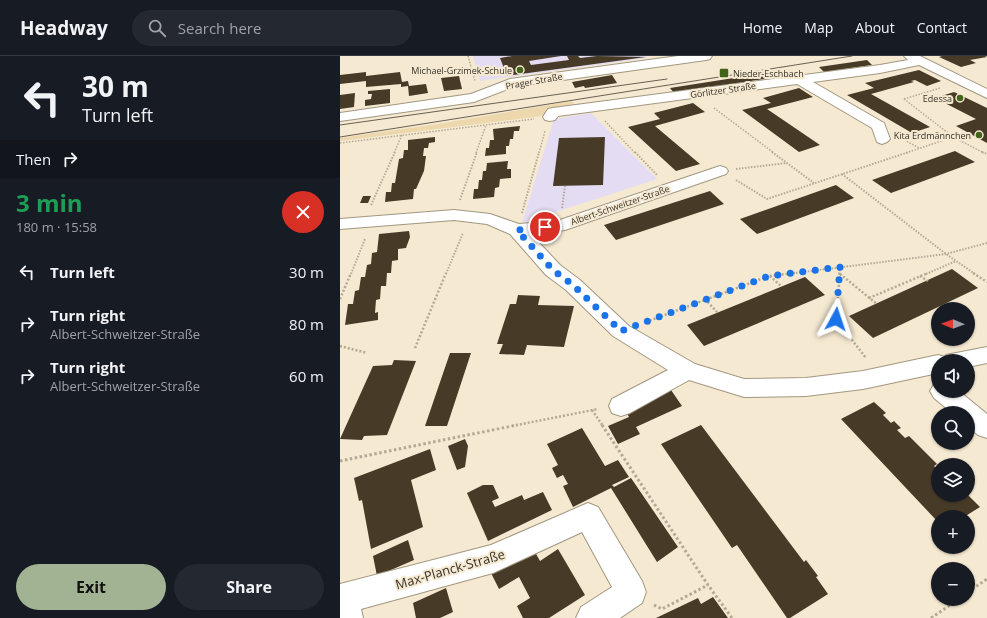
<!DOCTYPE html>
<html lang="en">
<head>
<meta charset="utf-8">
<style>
  body { margin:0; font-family:"Open Sans",sans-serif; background:#242831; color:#f1f3f6; height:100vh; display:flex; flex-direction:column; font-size:15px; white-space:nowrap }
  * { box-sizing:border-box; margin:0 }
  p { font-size:13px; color:#9ea1a6 }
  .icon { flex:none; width:22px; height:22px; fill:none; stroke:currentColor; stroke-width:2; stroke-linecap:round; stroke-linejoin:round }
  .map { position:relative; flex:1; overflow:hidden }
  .side { display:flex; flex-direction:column; background:#171b24; width:340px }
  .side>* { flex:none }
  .hud { background:#171b24; color:#f1f3f6; overflow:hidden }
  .needle { width:26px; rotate:271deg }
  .buttons { position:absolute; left:591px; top:246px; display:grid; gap:8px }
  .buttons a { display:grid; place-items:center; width:44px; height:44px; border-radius:50%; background:#171b24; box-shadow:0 1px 3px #0004; font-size:20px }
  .pin { position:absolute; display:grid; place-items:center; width:34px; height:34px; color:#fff; margin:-17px; border:2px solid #fff; border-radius:50%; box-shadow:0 1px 4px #0007 }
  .me { position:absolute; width:44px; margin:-22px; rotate:5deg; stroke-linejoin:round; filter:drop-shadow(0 0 3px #0008) }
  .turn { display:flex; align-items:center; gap:14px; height:84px; padding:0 16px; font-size:18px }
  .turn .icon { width:52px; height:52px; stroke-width:2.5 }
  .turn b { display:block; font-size:28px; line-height:34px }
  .then { display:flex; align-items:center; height:38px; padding:0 16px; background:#0003; gap:8px; font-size:15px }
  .round { display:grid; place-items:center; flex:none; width:42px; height:42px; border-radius:21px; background:#242831 }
  .summary { display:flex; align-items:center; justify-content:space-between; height:68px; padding:0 16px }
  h1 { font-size:24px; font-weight:700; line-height:30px; color:#1e9e55 }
  .cta { display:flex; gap:8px; margin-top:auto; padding:8px 16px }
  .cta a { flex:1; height:46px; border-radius:24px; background:#a2b393; color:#111; font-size:16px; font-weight:700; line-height:46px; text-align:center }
  .cta a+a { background:#242831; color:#f1f3f6 }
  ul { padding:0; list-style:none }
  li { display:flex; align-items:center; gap:12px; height:52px; padding:0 16px }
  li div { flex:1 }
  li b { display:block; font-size:15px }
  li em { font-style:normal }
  header { display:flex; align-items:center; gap:24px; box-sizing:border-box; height:56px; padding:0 20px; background:#171b24; border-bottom:1px solid #363941 }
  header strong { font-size:19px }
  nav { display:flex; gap:22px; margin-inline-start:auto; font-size:14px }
  .search { width:280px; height:36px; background:#242831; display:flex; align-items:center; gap:10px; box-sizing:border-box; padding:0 14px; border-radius:22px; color:#9ea1a6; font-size:15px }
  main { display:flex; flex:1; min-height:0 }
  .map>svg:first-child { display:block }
  .education { fill:#e4dcf2 }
  .green { fill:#edd8ad }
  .building { fill:#473b28 }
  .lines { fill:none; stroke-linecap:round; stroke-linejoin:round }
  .minor-casing { stroke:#a29780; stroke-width:2 }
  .path-far3 { stroke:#b2a996; stroke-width:1.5; stroke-dasharray:1.5 1.5; stroke-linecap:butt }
  .path-far2 { stroke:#b2a996; stroke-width:2; stroke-dasharray:1.5 1.5; stroke-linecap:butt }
  .path-far1 { stroke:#b2a996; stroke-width:2.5; stroke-dasharray:2 2; stroke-linecap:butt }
  .path { stroke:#b2a996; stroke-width:3; stroke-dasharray:2.5 2.5; stroke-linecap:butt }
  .minor { fill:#fff; fill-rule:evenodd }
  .tram { stroke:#686154; stroke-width:1 }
  .route { stroke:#1a73e8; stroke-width:7; stroke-dasharray:0 12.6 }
  .poi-dot { fill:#42641a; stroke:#f5e9d1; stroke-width:1.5 }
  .labels { text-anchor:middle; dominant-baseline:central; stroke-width:4; stroke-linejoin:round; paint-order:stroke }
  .far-poi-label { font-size:9px; fill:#373229; stroke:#f5e9d1; text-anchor:end }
  .far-street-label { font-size:9px; fill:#373229; stroke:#f5e9d1 }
  .near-street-label { font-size:13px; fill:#373229; stroke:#f5e9d1 }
</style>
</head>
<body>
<header>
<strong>Headway</strong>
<div class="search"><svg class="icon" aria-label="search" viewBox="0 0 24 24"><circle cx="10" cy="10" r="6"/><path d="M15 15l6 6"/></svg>Search here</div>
<nav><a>Home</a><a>Map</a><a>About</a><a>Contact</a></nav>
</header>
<main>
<section class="side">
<div class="hud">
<div class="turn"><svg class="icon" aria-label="left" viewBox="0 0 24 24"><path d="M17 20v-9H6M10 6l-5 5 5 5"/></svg><div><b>30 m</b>Turn left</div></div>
<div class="then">Then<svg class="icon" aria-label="right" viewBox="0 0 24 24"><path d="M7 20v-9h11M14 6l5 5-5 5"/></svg></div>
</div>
<div class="summary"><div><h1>3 min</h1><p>180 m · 15:58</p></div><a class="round" style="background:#d93025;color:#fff"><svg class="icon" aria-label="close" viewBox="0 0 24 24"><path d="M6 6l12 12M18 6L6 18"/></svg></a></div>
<ul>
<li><svg class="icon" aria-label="left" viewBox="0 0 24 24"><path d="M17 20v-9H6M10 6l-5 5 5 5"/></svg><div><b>Turn left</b></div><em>30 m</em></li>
<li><svg class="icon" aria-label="right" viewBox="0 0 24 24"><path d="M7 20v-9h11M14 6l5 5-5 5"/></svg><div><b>Turn right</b><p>Albert-Schweitzer-Straße</p></div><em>80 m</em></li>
<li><svg class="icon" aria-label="right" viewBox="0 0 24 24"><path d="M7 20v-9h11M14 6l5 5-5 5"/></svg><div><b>Turn right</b><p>Albert-Schweitzer-Straße</p></div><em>60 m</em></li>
</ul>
<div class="cta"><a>Exit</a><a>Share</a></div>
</section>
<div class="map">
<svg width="647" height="562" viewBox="0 0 647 562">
  <rect width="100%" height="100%" fill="#f5e9d1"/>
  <!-- education -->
  <g class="education">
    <path d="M133 0H306L307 2 140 25Z"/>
    <path d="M251 57 317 123 182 167 214 63Z"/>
  </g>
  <!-- green -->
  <path class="green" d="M232 45 234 48 206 53 208 59 195 61 0 85V82L104 67Z"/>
  <!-- building -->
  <g class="building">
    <path d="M172 0H221L189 5 191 9 229 4 227 0H238L240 2 257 0 306 1 167 20 160 2Z"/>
    <path d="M602 0H645L647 1 630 4 636 7 621 11 599 1Z"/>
    <path d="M527 4 532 9 484 16 479 11Z"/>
    <path d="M579 14 601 25 587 30 575 24 571 25 574 26 531 38 590 71 572 77 507 39 534 32 525 27Z"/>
    <path d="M439 15 440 17 456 15 461 19 446 22 444 20 334 37 330 32Z"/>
    <path d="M26 16V20L60 16 62 26 68 25 69 30 86 28 88 37 69 40 68 30 61 31V28L26 31V25L0 28V19Z"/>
    <path d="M272 19 277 27 245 32 244 30 235 32 232 26Z"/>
    <path d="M119 20 122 33 104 35 101 22Z"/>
    <path d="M459 32 473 41 427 53 480 89 459 96 402 54 431 47 423 42Z"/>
    <path d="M50 33V47L25 50V44L31 43 32 38H28V35Z"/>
    <path d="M614 36 647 52V87L616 70 636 63 595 42Z"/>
    <path d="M15 37 14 51 0 53V39Z"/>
    <path d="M353 47 365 56 315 70 360 108 336 115 288 71 320 63 314 57Z"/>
    <path d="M180 70 179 75H174L173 83H170L169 90H166V98L145 100 146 92H149L150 84H154L153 73Z"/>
    <path d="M95 81V86L89 87 88 92H84L83 100H86L84 115 76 133H74L73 143 45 146 46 136H51L52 127H55L59 103 63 102 64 94H68V84Z"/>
    <path d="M265 81 263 129 213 130 219 82Z"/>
    <path d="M615 95 635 106 551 137 532 124Z"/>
    <path d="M168 105 167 113H171V122L160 123 159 131 155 132 154 141 133 143 134 133H138L139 124H142L143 115H146L147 107Z"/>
    <path d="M496 129 514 142 417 178 400 163Z"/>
    <path d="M370 135 384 148 276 184 264 169Z"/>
    <path d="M23 140H31L28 147H20Z"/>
    <path d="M69 175 70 181 66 192 58 193V204L52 205 51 217H47L46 230H41L40 243 36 244 35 257 38 256V264L5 269 8 248H13L15 235 19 234 21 221H25L27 209 31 208 32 197 37 196 39 178Z"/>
    <path d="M612 213 638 232 533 282 509 260Z"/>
    <path d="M465 221 485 239 364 290 347 269Z"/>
    <path d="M178 239 200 240 198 249 234 250 224 291 187 289 184 299 159 298 163 288H157L170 248H176Z"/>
    <path d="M110 297H131L107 370H85Z"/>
    <path d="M54 304 76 305 47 379 24 380 22 384 0 383 33 310 52 309Z"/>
    <path d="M331 334 342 350 296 371 300 378 278 388 268 370 289 361 285 354Z"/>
    <path d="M534 346 546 357 543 359 551 367 554 365 561 372 557 374 565 382 569 380 597 408 594 410 598 414V439H628L640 451 624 461H598V466L501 363Z"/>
    <path d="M361 369 464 506 466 504 478 520 476 521 488 538 450 562H447L397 489 392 492 321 388Z"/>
    <path d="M242 372 265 410 278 404 289 421 272 429 274 431 291 422 338 491 317 506 271 432 233 451 223 430 228 428 223 419 217 422 212 412 218 409 207 388Z"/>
    <path d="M125 383 128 390 125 411 117 414 108 390Z"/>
    <path d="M90 393 96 414 71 424 83 471 31 493 22 444 19 445 14 422Z"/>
    <path d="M143 429H153L159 442 152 445 155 451 182 439 184 444 203 436 212 454 148 485 127 437Z"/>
    <path d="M68 484 74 504 37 520 33 500Z"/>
    <path d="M218 493 245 539 209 562H183L177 550 190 542 179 521 159 533 151 517 158 515 195 496 200 505Z"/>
    <path d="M106 532 113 556 100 562H76L73 547Z"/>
    <path d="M373 541 388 562H316L358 542 361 548Z"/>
  </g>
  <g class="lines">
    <defs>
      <g id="minor">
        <path d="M338 0H372L370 3 366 4 173 31 134 46 0 65V57L131 38 170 23Z"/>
        <path d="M564 0H580L647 33V42L579 9 540 17 473 26 544 67 550 83 547 86 542 88 537 86 532 72 457 28 218 60 215 64 210 65 205 64 203 61 208 53 213 52 540 9 568 4Z"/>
        <path d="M380 110 386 112 388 115 386 118 225 174 191 178 220 209 240 224 289 270 355 308 404 323 466 322 523 315 598 299 605 301 606 299 647 291V307L628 311V305H598V317L523 333 466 340 404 341 349 324 290 357 281 360 272 357 269 350 272 343 328 314 273 280 226 234 206 219 170 178 147 168 114 164 0 173V163L114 154 150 158 179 168 217 165Z"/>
        <path d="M598 327V335H619L647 358V382L638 379 628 371V357H612L594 342 590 335 594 328Z"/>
        <path d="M248 447 258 451 302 525 306 536 302 547 280 562H236L241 551 272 531 242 476 153 517 21 553 23 562H0V528L151 489Z"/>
      </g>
    </defs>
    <!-- minor casing -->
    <use href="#minor" class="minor-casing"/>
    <!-- path-far3 -->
    <g class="path-far3">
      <path d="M128 0 135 25"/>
      <path d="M564 43 612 80"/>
      <path d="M564 43 600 32"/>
      <path d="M374 52 434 97"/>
      <path d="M265 65 295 97"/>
      <path d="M559 81 579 92"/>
      <path d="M0 87 194 63"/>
      <path d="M54 97 62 79"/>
      <path d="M136 97 146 69"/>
      <path d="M199 97 205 75"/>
      <path d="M566 97 613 81 644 97"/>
    </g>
    <!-- path-far2 -->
    <g class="path-far2">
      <path d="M295 96 317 119"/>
      <path d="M432 96 474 127"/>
      <path d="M642 96 647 98"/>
      <path d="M396 113 447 107"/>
      <path d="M502 118 606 198 635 218"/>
      <path d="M396 124 427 143 569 96"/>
      <path d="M120 144 137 96"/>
      <path d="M31 149 55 96"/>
      <path d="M222 152 225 130"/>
      <path d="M182 157 199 96"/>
      <path d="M11 218 25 183"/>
      <path d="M106 218 123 177"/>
      <path d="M447 218 606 198 647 187"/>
      <path d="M499 218 500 211"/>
      <path d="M586 218 616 205"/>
    </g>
    <!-- path-far1 -->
    <g class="path-far1">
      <path d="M500 217 496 263 526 302"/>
      <path d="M633 217 647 226"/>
      <path d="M500 218 537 248"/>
      <path d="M430 220 441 230"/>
      <path d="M580 220 588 225"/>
      <path d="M529 242 588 217"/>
      <path d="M0 243 11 217"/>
      <path d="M365 243 377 256"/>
      <path d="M306 266 429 220 455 217"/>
      <path d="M0 290 27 297"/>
      <path d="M75 292 106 217"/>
      <path d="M252 354 263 370"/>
      <path d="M172 370 258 353"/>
    </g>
    <!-- path -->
    <g class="path">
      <path d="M262 369 368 529 392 562"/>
      <path d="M0 405 177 369"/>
      <path d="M628 536 647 523"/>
      <path d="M314 549 322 553 368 529"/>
      <path d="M591 562 619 543"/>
    </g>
    <!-- minor -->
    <use href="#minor" class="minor"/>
    <!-- tram -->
    <g class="tram">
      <path d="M0 69 327 23"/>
      <path d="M0 81 512 0"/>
    </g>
  </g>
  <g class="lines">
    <!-- route -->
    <path class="route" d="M205 171 177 174 213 214 233 229 281 275 429 220 500 211 496 263"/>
  </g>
  <!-- markers -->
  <g class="poi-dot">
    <circle cx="180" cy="14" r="4"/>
    <rect x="379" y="12" width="10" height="10" rx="2"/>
    <circle cx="620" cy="42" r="4"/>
    <circle cx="639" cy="79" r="4"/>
  </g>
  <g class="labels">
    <!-- far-poi labels -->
    <g class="far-poi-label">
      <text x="172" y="14">Michael-Grzimek-Schule</text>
      <text x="393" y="17" text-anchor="start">Nieder-Eschbach</text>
      <text x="612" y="42">Edessa</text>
      <text x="631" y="79">Kita Erdmännchen</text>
    </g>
    <!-- far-street labels -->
    <g class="far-street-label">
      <text transform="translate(194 25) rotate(-10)">Prager Straße</text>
      <text transform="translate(383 34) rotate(-8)">Görlitzer Straße</text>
      <text transform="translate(280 149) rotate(-19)">Albert-Schweitzer-Straße</text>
    </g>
    <!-- near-street labels -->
    <g class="near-street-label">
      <text transform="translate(110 513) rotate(-16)">Max-Planck-Straße</text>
    </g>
  </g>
</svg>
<div class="buttons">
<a><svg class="needle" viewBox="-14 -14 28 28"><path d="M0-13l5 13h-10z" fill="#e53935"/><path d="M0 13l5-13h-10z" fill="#9ea1a6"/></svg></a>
<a><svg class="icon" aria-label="sound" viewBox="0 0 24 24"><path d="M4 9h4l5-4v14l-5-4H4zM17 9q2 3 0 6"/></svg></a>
<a><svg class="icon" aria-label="search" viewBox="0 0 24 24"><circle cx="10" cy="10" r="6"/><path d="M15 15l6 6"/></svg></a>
<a><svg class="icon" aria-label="layers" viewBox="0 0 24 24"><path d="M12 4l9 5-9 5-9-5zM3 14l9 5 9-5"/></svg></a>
<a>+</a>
<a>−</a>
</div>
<div class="pin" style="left:205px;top:171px;background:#d93025"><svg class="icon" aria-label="arrive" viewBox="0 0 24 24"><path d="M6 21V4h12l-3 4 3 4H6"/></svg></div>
<svg class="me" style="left:496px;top:263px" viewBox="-20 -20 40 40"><path d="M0-17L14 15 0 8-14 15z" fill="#1a73e8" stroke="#fff" stroke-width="4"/></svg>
</div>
</main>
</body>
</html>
